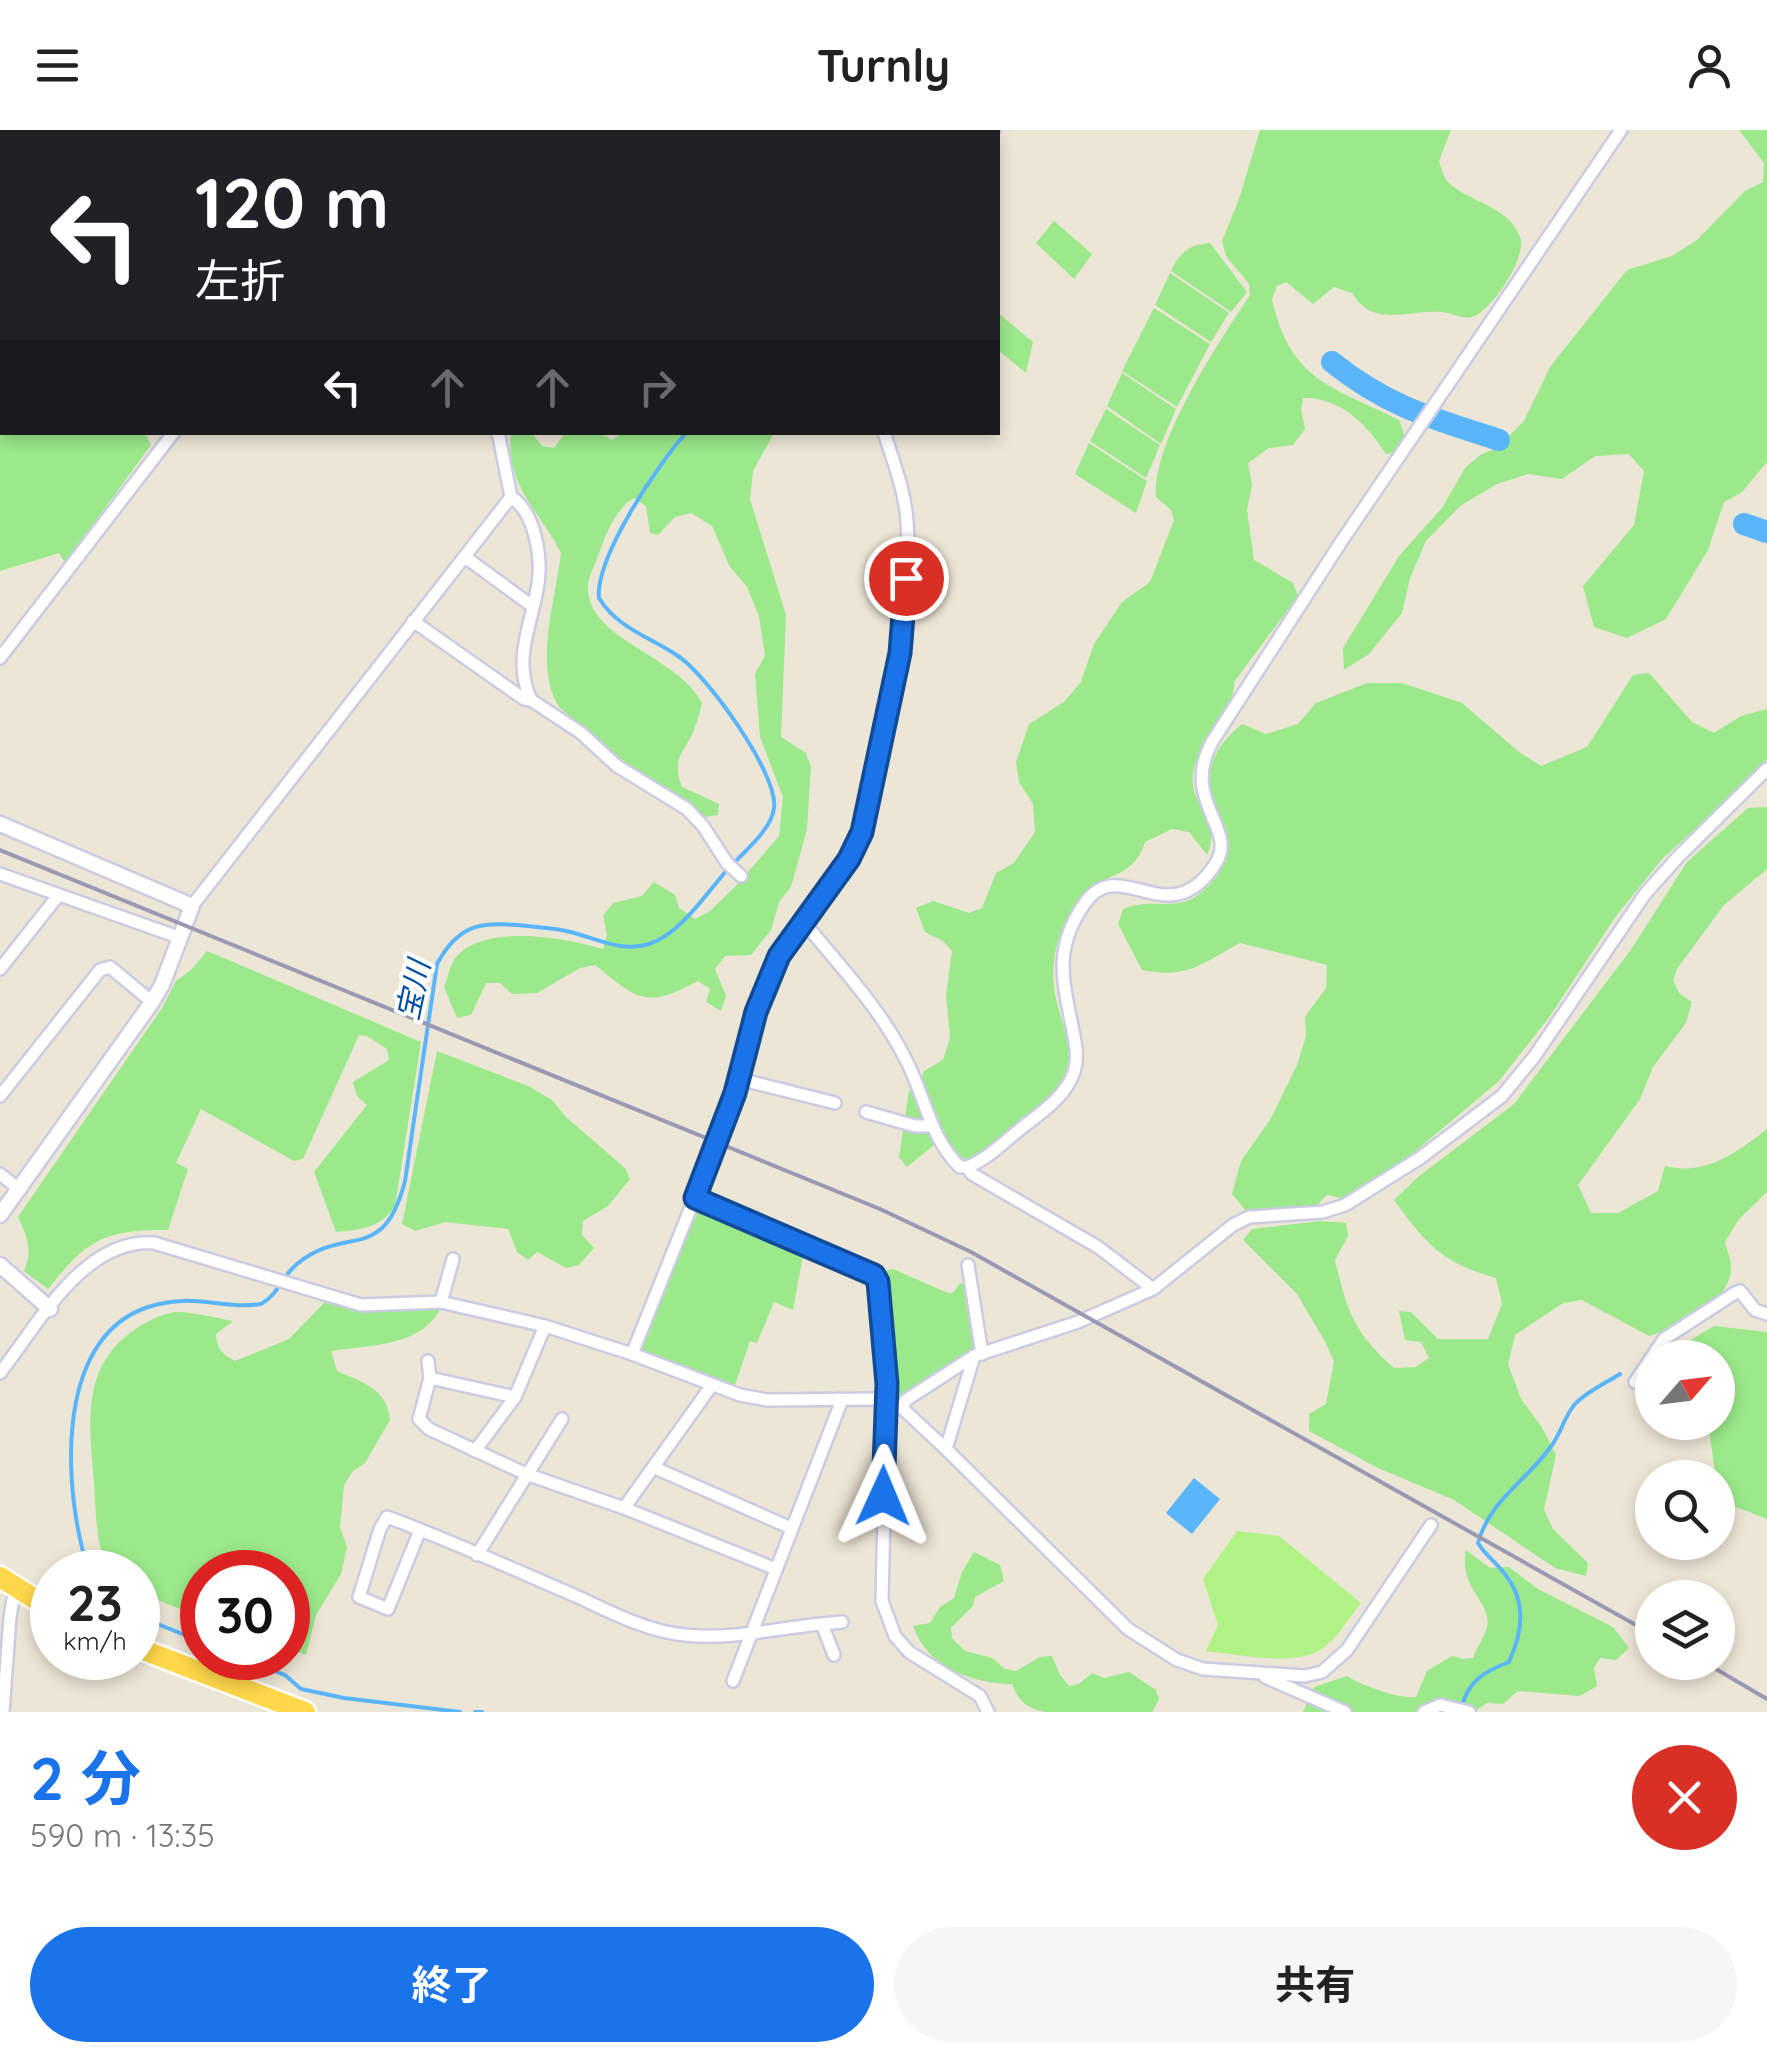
<!DOCTYPE html>
<html lang="ja">
<head>
<meta charset="utf-8">
<style>
  body { margin:0; font-family:Quicksand,"Noto Sans JP",sans-serif; background:#f6f6f6; color:#222; height:100vh; display:flex; flex-direction:column; font-size:38px; white-space:nowrap }
  * { box-sizing:border-box; margin:0 }
  p { font-size:32px; color:#767676 }
  .icon { flex:none; width:55px; height:55px; fill:none; stroke:currentColor; stroke-width:2; stroke-linecap:round; stroke-linejoin:round }
  .map { position:relative; height:1582px; overflow:hidden }
  .details { display:flex; flex-direction:column; background:#fff; flex:1 }
  .details>* { flex:none }
  .banner { position:absolute; left:0px; top:0px; width:1000px; height:305px; box-shadow:0 5px 15px #0003; background:#202124; color:#fff; overflow:hidden }
  .needle { width:65px; rotate:62deg }
  .fabs { position:absolute; left:1635px; top:1210px; display:grid; gap:20px }
  .fabs a { display:grid; place-items:center; width:100px; height:100px; border-radius:50%; background:#fff; box-shadow:0 5px 15px #0003; font-size:50px }
  .speed { position:absolute; left:30px; top:1420px; display:flex; gap:20px; font-size:50px; font-weight:700; text-align:center }
  .speed>* { display:grid; place-content:center; width:130px; height:130px; border-radius:50%; background:#fff; box-shadow:0 5px 15px #0003; line-height:1 }
  .speed small { font-size:25px; font-weight:400 }
  .speed .limit { border:15px solid #d22; background:#fff; color:#111 }
  .pin { position:absolute; display:grid; place-items:center; width:85px; height:85px; color:#fff; margin:-42px; border:5px solid #fff; border-radius:50%; box-shadow:0 2px 10px #0007 }
  .me { position:absolute; width:110px; margin:-55px; rotate:1deg; stroke-linejoin:round; filter:drop-shadow(0 0 8px #0008) }
  .turn { display:flex; align-items:center; gap:35px; height:210px; padding:0 30px; font-size:45px }
  .turn .icon { width:130px; height:130px; stroke-width:2.5 }
  .turn b { display:block; font-size:70px; line-height:85px }
  .lanes { display:flex; align-items:center; height:95px; padding:0 30px; background:#0003; justify-content:center; gap:50px; direction:ltr }
  .lanes .off { opacity:.35 }
  .round { display:grid; place-items:center; flex:none; width:105px; height:105px; border-radius:52px; background:#f6f6f6 }
  .headline { display:flex; align-items:center; justify-content:space-between; height:170px; padding:0 30px }
  h1 { font-size:60px; font-weight:700; line-height:75px; color:#1a73e8 }
  .button { display:flex; gap:20px; margin-top:auto; padding:20px 30px }
  .button a { flex:1; height:115px; border-radius:60px; background:#1a73e8; color:#fff; font-size:40px; font-weight:700; line-height:115px; text-align:center }
  .button a+a { background:#f6f6f6; color:#222 }
  header { display:flex; justify-content:space-between; align-items:center; height:130px; padding:0 30px; background:#fff; font-size:45px; font-weight:700 }
  .map>svg:first-child { display:block }
  .green { fill:#9be98b }
  .pitch { fill:#b1f285 }
  .water { fill:#5bb5fb }
  .lines { fill:none; stroke-linecap:round; stroke-linejoin:round }
  .stream { stroke:#5bb5fb; stroke-width:4 }
  .river { stroke:#5bb5fb; stroke-width:22 }
  .minor-casing { stroke:#cbcce2; stroke-width:16 }
  .tertiary-casing { stroke:#cbcce2; stroke-width:19 }
  .trunk-casing { stroke:#fff; stroke-width:25 }
  .minor { stroke:#fff; stroke-width:11 }
  .tertiary { stroke:#fff; stroke-width:14 }
  .trunk { stroke:#ffd74a; stroke-width:20 }
  .rail { stroke:#9999b4; stroke-width:4 }
  .minor-bridge-casing { stroke:#cbcce2; stroke-width:16; stroke-linecap:butt }
  .minor-bridge { stroke:#fff; stroke-width:11 }
  .route-casing { stroke:#114b97; stroke-width:25 }
  .route { stroke:#1a73e8; stroke-width:18 }
  .labels { text-anchor:middle; dominant-baseline:central; stroke-width:8; stroke-linejoin:round; paint-order:stroke }
  .water-label { font-size:30px; font-style:italic; fill:#004ea1; stroke:#fff }
</style>
</head>
<body>
<header><svg class="icon" aria-label="menu" viewBox="0 0 24 24"><path d="M4 6h16M4 12h16M4 18h16"/></svg>Turnly<svg class="icon" aria-label="person" viewBox="0 0 24 24"><circle cx="12" cy="8" r="4"/><path d="M4 21q1-7 8-7t8 7"/></svg></header>
<div class="map">
<svg width="1767" height="1582" viewBox="0 0 1767 1582">
  <rect width="100%" height="100%" fill="#ece6d6"/>
  <!-- green -->
  <g class="green">
    <path d="M0 0 95 2H2V302L145 303 151 315 65 433 59 423 0 441Z"/>
    <path d="M1260 0H1451L1439 31C1441 37 1443 47 1448 52 1469 73 1508 75 1520 107 1528 126 1491 182 1472 187 1462 189 1452 183 1442 182 1407 179 1374 199 1352 163L1334 157 1313 174 1286 152 1277 156 1272 169C1290 251 1331 256 1399 290L1404 304 1399 321 1386 324C1367 295 1341 267 1303 268L1301 279 1305 299 1293 315 1269 318 1248 333 1252 355 1247 380 1254 430 1293 453 1298 466 1234 552C1235 587 1197 610 1193 644 1189 677 1223 690 1207 725L1189 702 1172 699 1145 712C1133 749 1108 741 1084 763 1076 770 1069 785 1064 795 1054 816 1051 841 1055 863 1060 894 1078 920 1062 951 1052 969 988 1017 969 1030 934 1021 931 979 921 948L924 941 943 930 950 908 946 866 952 821 943 811 925 802 916 778 933 771 969 783 982 778 996 743 1014 733 1035 702 1033 674 1019 652 1016 632 1029 594 1064 572 1081 552 1094 514 1122 472 1150 452 1174 390 1171 380 1156 367C1152 312 1219 212 1250 165L1249 154 1226 126 1222 111 1239 69Z"/>
    <path d="M1739 0H1767V332L1741 363 1724 372 1708 420 1666 489 1627 508 1594 497 1583 456 1634 395 1644 341 1629 324 1595 326 1562 349 1528 344 1497 354 1460 376 1426 411 1410 448 1402 483 1369 524 1344 540 1343 518 1399 426 1442 378 1465 338 1480 325 1497 318 1524 291 1550 237 1627 140 1672 126 1697 110 1745 61 1763 52 1764 33Z"/>
    <path d="M1054 91 1092 124 1074 149 1036 113Z"/>
    <path d="M1210 113 1247 162 1231 182 1171 141C1179 123 1190 114 1210 113Z"/>
    <path d="M1170 143 1229 183 1211 212 1155 175Z"/>
    <path d="M1154 178 1210 214 1177 277 1122 241Z"/>
    <path d="M998 183 1033 212 1026 243 998 220Z"/>
    <path d="M1122 243 1176 279 1161 314 1107 276Z"/>
    <path d="M1106 279 1160 315 1146 348 1090 311Z"/>
    <path d="M623 302 774 303 753 341 750 369 786 485 781 607 806 623 811 637 807 699 791 757 779 772 771 800 751 825 725 826 715 839 726 866 721 881 706 872 710 859 698 851C646 879 638 870 595 835L580 838 537 863 512 864 500 853H486L471 885 457 888 444 857C448 848 450 834 456 827 486 793 564 808 603 819L607 805 603 786 613 773 642 766 654 752 675 765 679 778 695 789 710 781 736 756 779 706 783 667 760 607 755 544 765 526 759 486 747 457 730 437 712 396 691 383 675 387 658 405 650 403 646 376 634 368C615 379 605 406 598 426 595 435 588 447 588 456 586 510 677 524 702 573 700 581 698 589 695 597 686 622 670 627 682 657L719 674 718 685 705 687 677 664 641 645 559 577C533 536 556 469 561 423 539 380 505 355 511 303H532L542 316 554 318 565 303H600L612 310Z"/>
    <path d="M1089 313 1147 351 1136 383 1075 344Z"/>
    <path d="M1649 543 1692 592 1714 603 1741 586 1767 579V629L1741 658 1663 728 1616 786 1550 886 1499 951 1399 1035 1341 1068 1327 1065 1316 1076 1247 1082 1232 1064 1241 1031 1270 990 1297 935 1306 906 1305 887 1326 858 1327 835 1240 813C1201 834 1188 849 1142 840L1118 794 1123 779C1151 767 1175 782 1198 765 1276 705 1157 664 1242 594L1266 604 1298 594 1316 573 1367 553H1402L1462 573 1519 622 1541 636 1587 617 1633 545Z"/>
    <path d="M1767 677V739L1724 775 1677 839 1673 850 1679 863 1692 872 1686 893 1653 937 1640 969 1578 1055 1591 1083H1618L1658 1061 1665 1036C1706 1046 1736 1023 1767 999V1062L1739 1089 1725 1112C1727 1120 1731 1129 1731 1136 1733 1172 1677 1197 1649 1206L1582 1170 1563 1173 1515 1205 1508 1234 1521 1269 1541 1296 1556 1325 1544 1380 1553 1399 1588 1433 1586 1446 1555 1438 1454 1370 1376 1337 1309 1301V1284L1326 1274 1334 1231 1324 1210 1297 1164 1243 1110 1252 1099 1320 1091 1346 1093 1348 1106 1335 1130C1347 1181 1354 1203 1394 1238L1416 1237 1429 1228 1421 1212 1405 1210 1399 1181 1411 1182 1438 1209H1488L1502 1174 1496 1148C1442 1133 1426 1114 1394 1070L1418 1047 1514 974 1630 821 1687 732 1748 678Z"/>
    <path d="M207 821 421 912 395 1076C381 1098 360 1100 336 1102L314 1042 367 975 357 966 353 952 389 930 387 919 367 906 359 905 303 1029 294 1031 201 979 176 1033 188 1039 168 1100C103 1100 88 1109 48 1159L24 1141C33 1120 27 1106 18 1087L162 878 176 851 192 839Z"/>
    <path d="M437 921 528 956 552 970 566 987 625 1038 630 1049 608 1076 583 1091 582 1105 594 1118 579 1135 566 1138 537 1122 528 1130 517 1122 508 1099 445 1092 415 1101 402 1094Z"/>
    <path d="M913 958 934 1015 907 1037 899 1027 909 961Z"/>
    <path d="M701 1075 804 1120 793 1180 774 1172 757 1213 750 1211 735 1255 638 1220Z"/>
    <path d="M893 1139 948 1163H953L960 1153 965 1155 976 1217 901 1271 892 1269 884 1147 887 1140Z"/>
    <path d="M327 1170C363 1182 397 1178 434 1175L440 1179C421 1217 368 1215 331 1221L337 1241C364 1253 387 1259 390 1290L365 1333 353 1341 344 1355 340 1397 347 1417 341 1444 316 1485 306 1525 288 1518V1442H202V1488L138 1462V1442H110C95 1418 96 1380 94 1352 89 1294 80 1235 137 1198 150 1190 164 1182 180 1182 197 1183 216 1188 233 1191L216 1204C217 1219 222 1224 235 1231L289 1209Z"/>
    <path d="M1714 1196 1767 1202V1389L1731 1375 1718 1362 1708 1293 1718 1292V1228L1662 1227Z"/>
    <path d="M1466 1420 1490 1438 1509 1437 1538 1459 1613 1497 1629 1518 1616 1530 1600 1528 1594 1538 1597 1556 1580 1566 1518 1561 1503 1574 1487 1573 1474 1582H1303L1314 1557 1347 1546C1360 1555 1401 1570 1416 1567L1427 1541 1452 1526 1463 1529 1473 1528C1477 1518 1484 1507 1487 1497 1493 1474 1458 1458 1466 1420Z"/>
    <path d="M974 1422 1000 1435 1004 1451 975 1467 973 1476 951 1498 952 1508 965 1521 992 1528 1005 1539 1016 1541 1040 1527 1052 1526 1060 1545 1069 1556 1079 1554 1092 1543 1104 1548 1129 1542 1156 1560 1159 1569 1152 1582H1044C1026 1577 1018 1571 1012 1554 971 1553 928 1538 913 1496L930 1493 940 1477 954 1468 962 1442Z"/>
  </g>
  <!-- pitch -->
  <path class="pitch" d="M1237 1401 1279 1406 1361 1473C1348 1489 1336 1511 1318 1521 1291 1536 1236 1524 1206 1521L1218 1495 1203 1449Z"/>
  <!-- water -->
  <path class="water" d="M1194 1348 1220 1369 1192 1404 1166 1383Z"/>
  <g class="lines">
    <!-- stream -->
    <g class="stream">
      <path d="M718 0 721 2"/>
      <path d="M687 302C659 332 595 428 599 468 617 498 650 507 678 526 707 545 779 645 774 678 772 698 747 719 734 733"/>
      <path d="M89 1442C64 1367 51 1209 148 1177 194 1162 221 1180 261 1174 278 1165 282 1146 297 1134 347 1093 383 1136 405 1051L437 834C460 791 484 792 528 796 540 798 554 798 566 801 594 807 620 823 649 814 680 804 706 764 727 740"/>
      <path d="M138 1486 202 1512"/>
      <path d="M241 1528 285 1545 301 1559 344 1568 460 1582"/>
      <path d="M1461 1579C1468 1551 1483 1542 1509 1532 1523 1501 1527 1471 1504 1443 1496 1432 1485 1425 1478 1413 1490 1369 1528 1350 1552 1315 1561 1303 1565 1285 1575 1274 1586 1262 1606 1253 1620 1244"/>
      <path d="M475 1582H482"/>
    </g>
    <!-- river -->
    <g class="river">
      <path d="M1332 232C1388 277 1432 288 1499 310"/>
      <path d="M1744 394 1767 402"/>
    </g>
    <defs>
      <g id="minor">
        <path d="M874 0V2"/>
        <path d="M398 2 400 0"/>
        <path d="M585 2 587 0"/>
        <path d="M991 2 994 0"/>
        <path d="M511 367C535 382 542 427 538 454 532 494 512 529 531 570"/>
        <path d="M465 427 532 476"/>
        <path d="M413 491 524 569 531 570 581 603 617 636 687 679 703 696 727 733 741 746"/>
        <path d="M0 528 174 302"/>
        <path d="M0 744 181 808"/>
        <path d="M192 776 511 367 498 302"/>
        <path d="M803 791C838 834 880 878 905 928 925 965 929 1007 960 1037H967L972 1044 1098 1117 1153 1159"/>
        <path d="M0 839 57 767"/>
        <path d="M739 949 835 973"/>
        <path d="M0 966 100 840 110 837 152 872"/>
        <path d="M866 982 915 996H933"/>
        <path d="M722 1002C739 951 748 897 769 848 789 803 824 770 850 728 869 695 874 656 881 618 896 544 912 468 907 391 905 361 893 331 884 302"/>
        <path d="M712 1028 695 1067 874 1145 878 1152 887 1254 882 1471 895 1506 909 1522 980 1566 988 1582"/>
        <path d="M967 1037C987 1030 1006 1010 1023 997 1042 982 1066 966 1074 942 1079 926 1075 912 1072 896 1062 847 1054 817 1085 773 1121 722 1169 807 1216 733 1238 698 1180 671 1212 612L1341 412 1621 0"/>
        <path d="M0 1044 20 1060"/>
        <path d="M968 1135 982 1224"/>
        <path d="M441 1172 453 1129"/>
        <path d="M632 1224 695 1067"/>
        <path d="M428 1231 430 1248 419 1289 429 1299 526 1344 624 1378 776 1439"/>
        <path d="M0 1243C39 1193 84 1108 154 1113L361 1175 441 1172 545 1196 632 1224 740 1265 767 1270 877 1269 886 1272 902 1278 946 1319 1128 1499 1177 1530 1203 1539 1305 1546 1322 1542 1347 1520 1431 1395"/>
        <path d="M430 1248 515 1267"/>
        <path d="M1635 1252 1664 1209 1735 1163 1740 1161 1755 1180 1767 1184"/>
        <path d="M902 1278 906 1270 974 1226 1078 1192 1153 1159 1233 1095 1249 1087 1323 1082 1345 1075 1420 1028 1502 966 1534 927 1645 764 1678 727 1767 639"/>
        <path d="M946 1319 974 1226"/>
        <path d="M475 1321 515 1267 545 1196"/>
        <path d="M655 1338 791 1398"/>
        <path d="M624 1378 712 1255"/>
        <path d="M420 1400 388 1479 359 1467 380 1399 387 1387C452 1411 515 1440 578 1467 610 1482 649 1502 685 1505 731 1510 777 1498 822 1494"/>
        <path d="M477 1425 562 1289"/>
        <path d="M834 1525 822 1494 842 1492"/>
        <path d="M1265 1547 1345 1582"/>
        <path d="M733 1551 840 1275 839 1269"/>
        <path d="M3 1582 10 1487 15 1458"/>
        <path d="M1424 1582 1440 1575 1469 1582"/>
      </g>
      <g id="tertiary">
        <path d="M0 694 192 776 162 855 152 872 0 1085"/>
        <path d="M0 1135 50 1179"/>
      </g>
      <g id="trunk">
        <path d="M0 1447 52 1480"/>
        <path d="M138 1518 305 1582"/>
      </g>
    </defs>
    <!-- minor casing -->
    <use href="#minor" class="minor-casing"/>
    <!-- tertiary casing -->
    <use href="#tertiary" class="tertiary-casing"/>
    <!-- trunk casing -->
    <use href="#trunk" class="trunk-casing"/>
    <!-- minor -->
    <use href="#minor" class="minor"/>
    <!-- tertiary -->
    <use href="#tertiary" class="tertiary"/>
    <!-- trunk -->
    <use href="#trunk" class="trunk"/>
    <!-- rail -->
    <g class="rail">
      <path d="M0 720 880 1079 971 1122 1652 1504"/>
      <path d="M1704 1532 1767 1569"/>
    </g>
    <defs>
      <path id="minor-bridge" d="M712 1028 722 1002"/>
    </defs>
    <!-- minor-bridge casing -->
    <use href="#minor-bridge" class="minor-bridge-casing"/>
    <!-- minor-bridge -->
    <use href="#minor-bridge" class="minor-bridge"/>
  </g>
  <g class="lines">
    <defs>
      <path id="route" d="M883 1366 887 1254 878 1152 874 1145 695 1068 735 963 756 882 779 826 849 729 862 702 900 523 906 448"/>
    </defs>
    <!-- route casing -->
    <use href="#route" class="route-casing"/>
    <!-- route -->
    <use href="#route" class="route"/>
  </g>
  <g class="labels">
    <!-- water labels -->
    <g class="water-label">
      <text transform="translate(413 860) rotate(-78)">宝川</text>
    </g>
  </g>
</svg>
<div class="fabs">
<a><svg class="needle" viewBox="-14 -14 28 28"><path d="M0-13l5 13h-10z" fill="#e53935"/><path d="M0 13l5-13h-10z" fill="#767676"/></svg></a>
<a><svg class="icon" aria-label="search" viewBox="0 0 24 24"><circle cx="10" cy="10" r="6"/><path d="M15 15l6 6"/></svg></a>
<a><svg class="icon" aria-label="layers" viewBox="0 0 24 24"><path d="M12 4l9 5-9 5-9-5zM3 14l9 5 9-5"/></svg></a>
</div>
<div class="speed"><div>23<small>km/h</small></div><div class="limit">30</div></div>
<div class="pin" style="left:906px;top:448px;background:#d93025"><svg class="icon" aria-label="arrive" viewBox="0 0 24 24"><path d="M6 21V4h12l-3 4 3 4H6"/></svg></div>
<svg class="me" style="left:883px;top:1366px" viewBox="-20 -20 40 40"><path d="M0-17L14 15 0 8-14 15z" fill="#1a73e8" stroke="#fff" stroke-width="4"/></svg>
<div class="banner">
<div class="turn"><svg class="icon" aria-label="left" viewBox="0 0 24 24"><path d="M17 20v-9H6M10 6l-5 5 5 5"/></svg><div><b>120 m</b>左折</div></div>
<div class="lanes"><svg class="icon" aria-label="left" viewBox="0 0 24 24"><path d="M17 20v-9H6M10 6l-5 5 5 5"/></svg><svg class="icon off" aria-label="ahead" viewBox="0 0 24 24"><path d="M12 20V5M6 11l6-6 6 6"/></svg><svg class="icon off" aria-label="ahead" viewBox="0 0 24 24"><path d="M12 20V5M6 11l6-6 6 6"/></svg><svg class="icon off" aria-label="right" viewBox="0 0 24 24"><path d="M7 20v-9h11M14 6l5 5-5 5"/></svg></div>
</div>
</div>
<section class="details">
<div class="headline"><div><h1>2 分</h1><p>590 m · 13:35</p></div><a class="round" style="background:#d93025;color:#fff"><svg class="icon" aria-label="close" viewBox="0 0 24 24"><path d="M6 6l12 12M18 6L6 18"/></svg></a></div>
<div class="button"><a>終了</a><a>共有</a></div>
</section>
</body>
</html>
